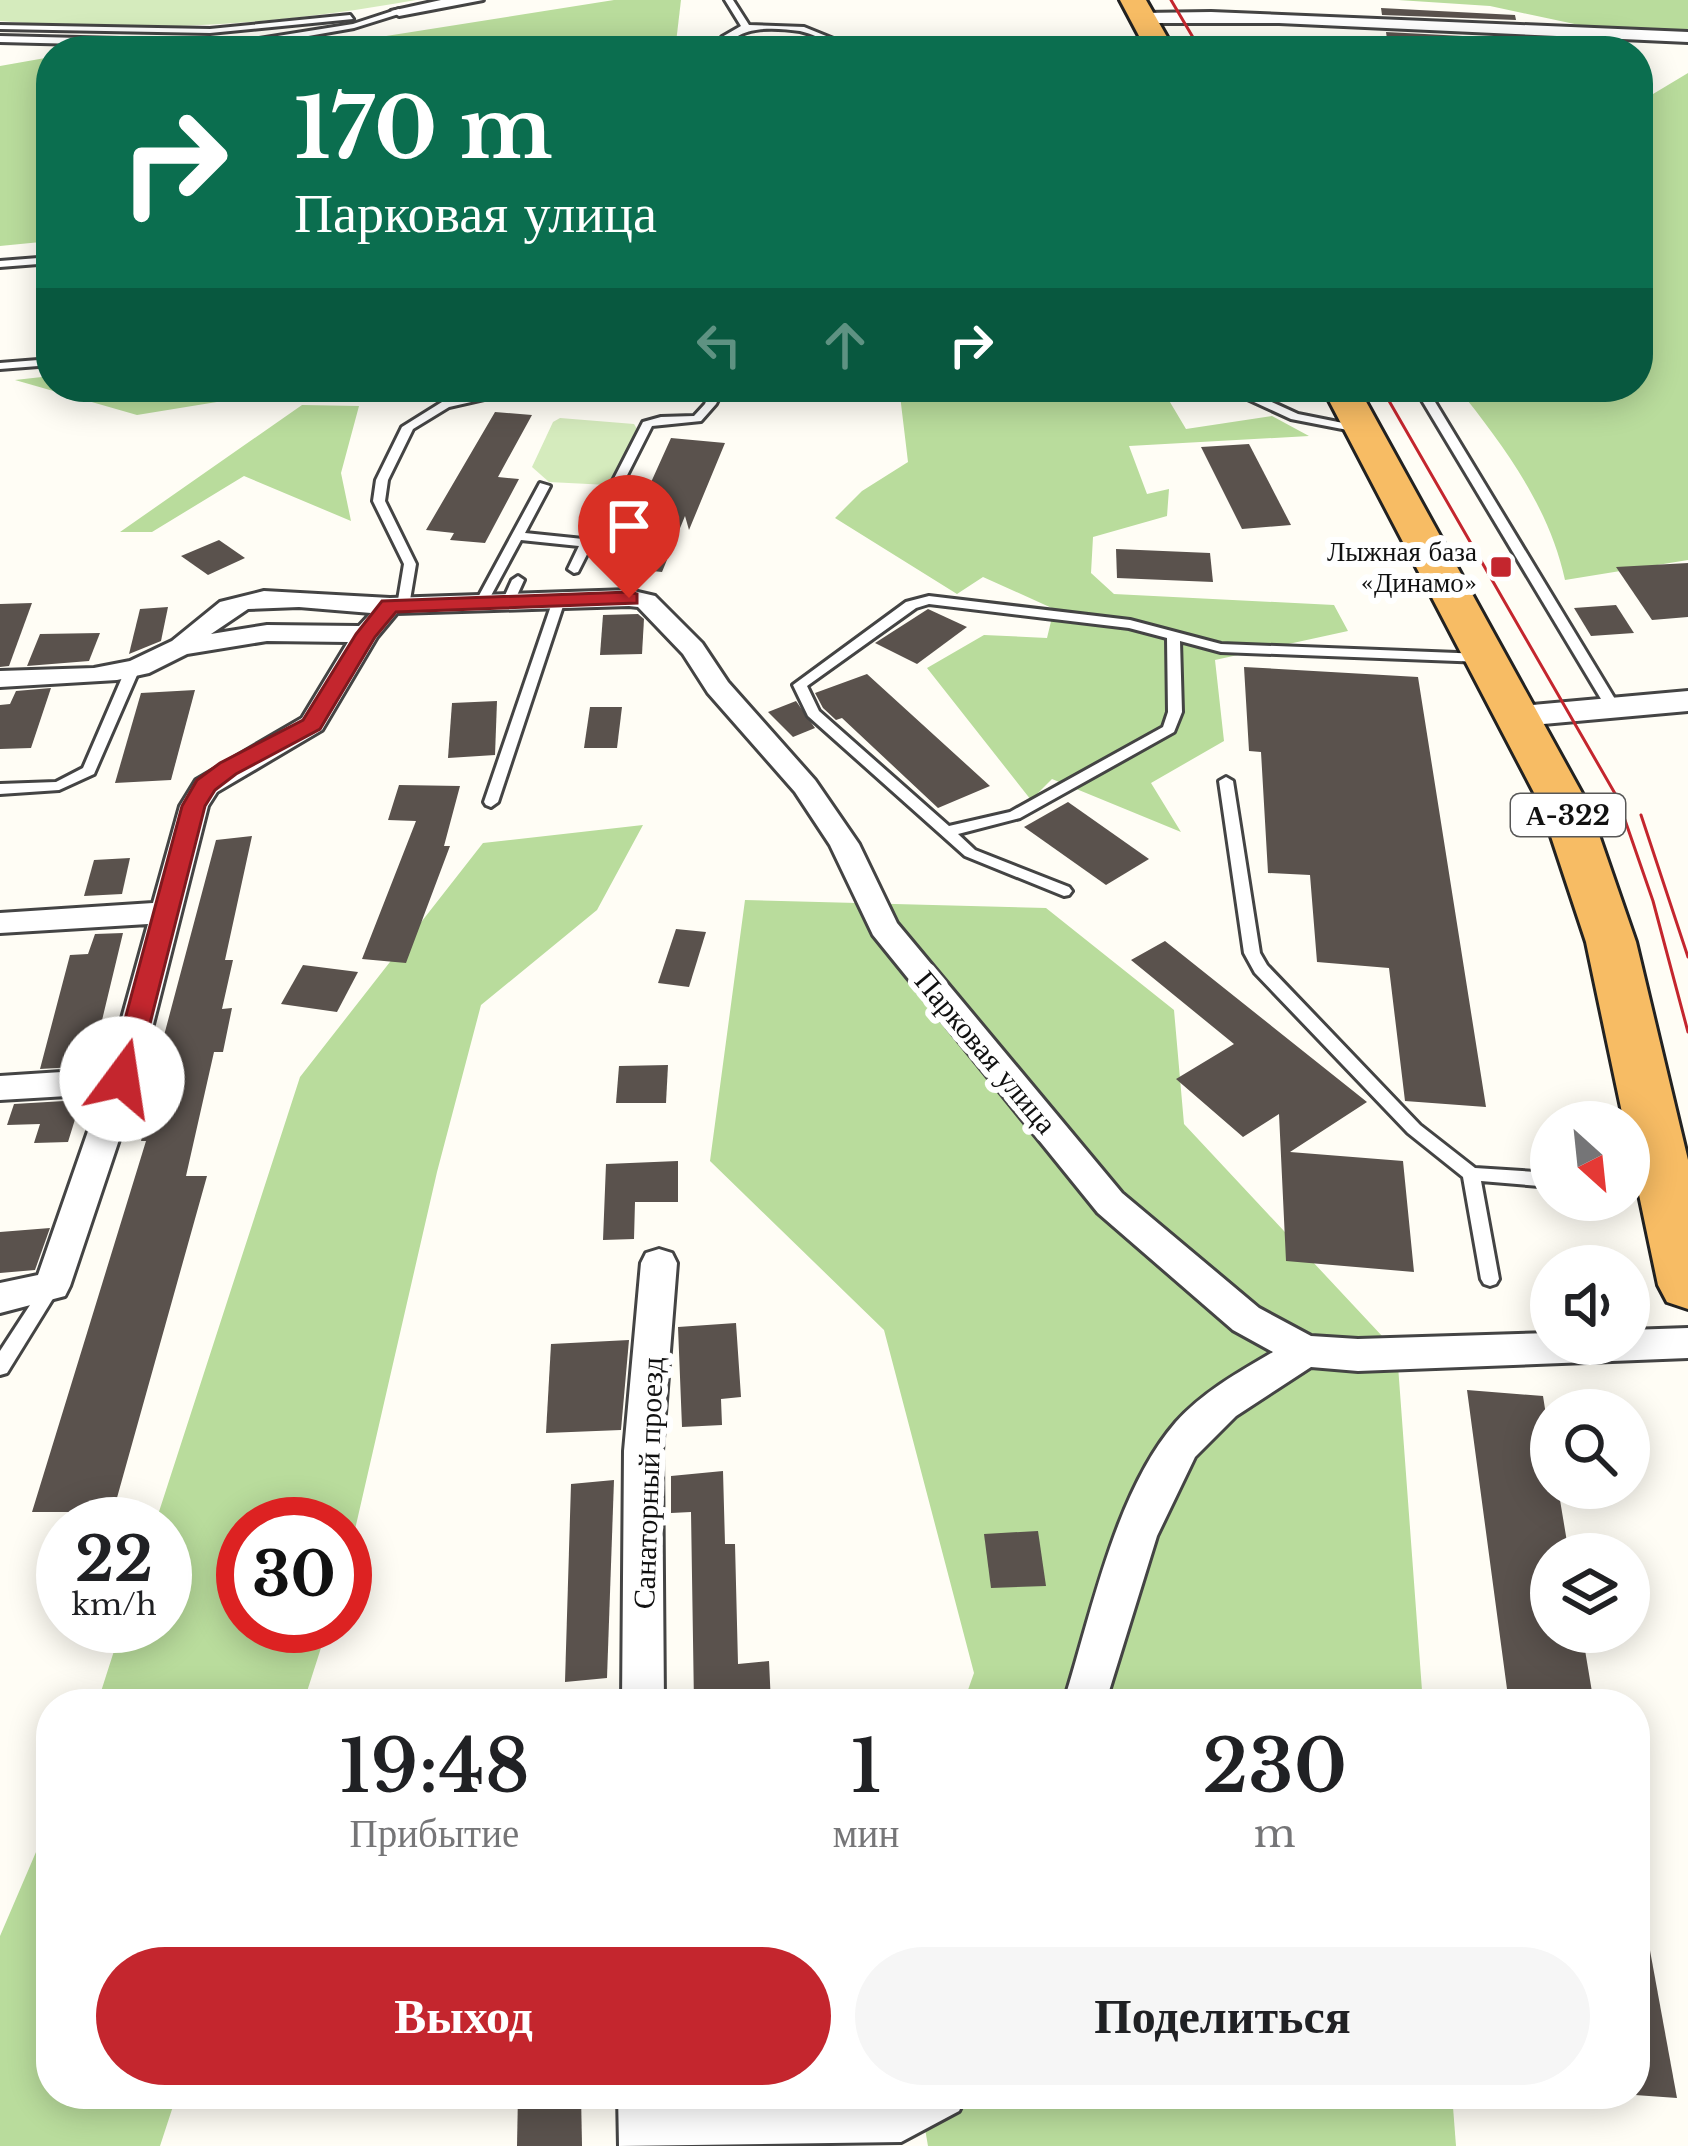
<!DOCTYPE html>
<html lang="ru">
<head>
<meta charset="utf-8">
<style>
  body { margin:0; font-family:"Libre Baskerville",serif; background:#f6f6f6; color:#202124; height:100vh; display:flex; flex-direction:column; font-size:45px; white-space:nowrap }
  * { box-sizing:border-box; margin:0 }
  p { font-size:39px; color:#757577 }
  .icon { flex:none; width:66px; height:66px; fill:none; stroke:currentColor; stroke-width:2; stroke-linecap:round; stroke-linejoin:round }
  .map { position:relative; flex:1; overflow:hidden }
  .panel { position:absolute; left:36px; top:1689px; width:1614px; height:420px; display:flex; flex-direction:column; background:#fff; border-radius:48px; box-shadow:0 6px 30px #0003 }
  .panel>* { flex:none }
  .banner { position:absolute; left:36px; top:36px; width:1617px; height:366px; border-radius:48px; box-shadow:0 6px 30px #0003; background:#0b6e4f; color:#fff; overflow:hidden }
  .needle { width:78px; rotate:153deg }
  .controls { position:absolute; left:1530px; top:1101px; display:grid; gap:24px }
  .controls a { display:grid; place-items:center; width:120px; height:120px; border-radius:50%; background:#fff; box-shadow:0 6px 30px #0003; font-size:60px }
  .speed { position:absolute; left:36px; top:1497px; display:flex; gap:24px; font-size:60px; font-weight:700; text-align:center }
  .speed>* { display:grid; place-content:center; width:156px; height:156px; border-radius:50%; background:#fff; box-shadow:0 6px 30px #0003; line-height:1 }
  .speed small { font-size:30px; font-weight:400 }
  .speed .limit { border:18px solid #d22; background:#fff; color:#111 }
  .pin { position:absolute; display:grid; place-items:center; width:102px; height:102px; color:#fff; margin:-123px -51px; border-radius:50% 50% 50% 0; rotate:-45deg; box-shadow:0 0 12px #0007 }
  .pin .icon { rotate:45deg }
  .me { position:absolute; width:132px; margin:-66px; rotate:14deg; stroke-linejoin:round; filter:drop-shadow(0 0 9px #0008) }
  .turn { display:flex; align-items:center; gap:42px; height:252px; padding:0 60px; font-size:54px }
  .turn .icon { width:156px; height:156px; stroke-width:2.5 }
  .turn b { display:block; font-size:84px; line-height:102px }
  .lanes { display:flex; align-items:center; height:114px; padding:0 60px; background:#0003; justify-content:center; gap:60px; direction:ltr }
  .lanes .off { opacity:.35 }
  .eta { display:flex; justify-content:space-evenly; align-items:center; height:204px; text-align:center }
  .eta b { font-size:72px; font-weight:600; line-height:84px }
  .primary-button { display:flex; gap:24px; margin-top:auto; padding:24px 60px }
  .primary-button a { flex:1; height:138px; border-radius:72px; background:#c4262e; color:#fff; font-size:48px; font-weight:600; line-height:138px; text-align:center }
  .primary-button a+a { background:#f6f6f6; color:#202124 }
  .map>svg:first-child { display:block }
  .green { fill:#d5ebbd }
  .forest { fill:#b9dc9c }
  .building { fill:#5a524d }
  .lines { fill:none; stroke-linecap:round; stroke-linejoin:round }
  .service-casing { stroke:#444; stroke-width:6 }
  .minor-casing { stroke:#444; stroke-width:6 }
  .tertiary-casing { stroke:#444; stroke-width:6 }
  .trunk-casing { stroke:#222; stroke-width:6 }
  .service { fill:#fff; fill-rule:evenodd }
  .minor { fill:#fff; fill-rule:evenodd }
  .tertiary { fill:#fff; fill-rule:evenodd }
  .trunk { fill:#f7bc64; fill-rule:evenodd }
  .tram { stroke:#c4262e; stroke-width:3 }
  .route { fill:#c4262e; stroke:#7f191e; stroke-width:3 }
  .poi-dot { fill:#c4262e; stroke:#fff; stroke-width:4.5 }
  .labels { text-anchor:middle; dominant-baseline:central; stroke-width:12; stroke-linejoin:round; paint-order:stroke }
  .far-poi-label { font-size:27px; fill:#111; stroke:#fff; text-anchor:end }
  .shield { fill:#fff; stroke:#585858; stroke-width:3 }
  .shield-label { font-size:27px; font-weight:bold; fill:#111 }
  .street-label { font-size:30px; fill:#111; stroke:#fff }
</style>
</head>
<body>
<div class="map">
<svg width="1688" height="2146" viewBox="0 0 1688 2146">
  <rect width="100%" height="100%" fill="#fffdf5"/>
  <!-- green -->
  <g class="green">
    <path d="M0 0H416C277 25 141 34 0 21Z"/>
    <path d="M560 418 634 424 637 429 608 485 549 482 532 467 553 422Z"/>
  </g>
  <!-- forest -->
  <g class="forest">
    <path d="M614 0H681L675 51H291Z"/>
    <path d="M1398 0H1688V29H1598L1490 6Z"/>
    <path d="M51 57V241L0 246V66Z"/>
    <path d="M1688 73V560L1565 580C1549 506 1503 445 1457 387H1638V103Z"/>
    <path d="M51 376V387H244L229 400 137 415 15 380Z"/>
    <path d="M899 387H1161L1186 429 1272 416 1309 436 1129 446 1147 494 1169 489 1167 516 1093 537 1091 573 1114 594 1334 605 1348 631 1215 660 1224 741 1151 783 1181 832 1052 779 1031 800 927 668 984 635 1047 638 1054 609 983 577 957 594 835 518 862 491 908 462Z"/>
    <path d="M302 405 359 406 341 473 351 521 244 476 152 532H120Z"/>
    <path d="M643 825 597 910 481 1005 437 1172 345 1573V1524H243V1626H328L303 1704H97L122 1626H165V1524H155L300 1077 483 843Z"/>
    <path d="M745 900 1046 908 1174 1010 1184 1124 1397 1352 1423 1704H963L974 1673 884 1330 710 1161Z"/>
    <path d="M51 1817V2094H177L160 2146H0V1936Z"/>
    <path d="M919 2094H1452L1456 2146H928Z"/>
  </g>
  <!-- building -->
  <g class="building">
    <path d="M1381 8 1515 15 1516 20 1382 15Z"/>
    <path d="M1386 32 1520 39 1522 45 1387 39Z"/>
    <path d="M495 412 532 415 498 477 519 479 485 543 450 540 454 533 426 530Z"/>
    <path d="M671 438 725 443 689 530 685 516 662 572 602 566 632 500H643Z"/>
    <path d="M1249 444 1291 525 1242 529 1201 447Z"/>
    <path d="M219 540 245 558 208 575 181 556Z"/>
    <path d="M1116 549 1210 553 1213 582 1117 578Z"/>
    <path d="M1688 563V617L1652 620 1616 567Z"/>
    <path d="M32 603 9 666 0 667V604Z"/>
    <path d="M1616 605 1634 633 1591 636 1574 608Z"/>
    <path d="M168 607 161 641 129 654 140 609Z"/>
    <path d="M928 609 967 627 917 664 875 643Z"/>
    <path d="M638 614 644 619 642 654 600 655 603 615Z"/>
    <path d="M100 633 89 661 27 666 40 634Z"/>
    <path d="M1244 667 1418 677 1486 1107 1405 1101 1389 968 1317 962 1310 875 1268 873 1261 752 1249 751Z"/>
    <path d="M867 674 990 786 938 808 842 718 836 720 823 708 815 693Z"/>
    <path d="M51 688 31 748 0 749V705L10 704 16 691Z"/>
    <path d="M195 690 171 780 115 783 141 693Z"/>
    <path d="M497 701 495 755 448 758 452 703Z"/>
    <path d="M796 701 815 728 793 737 768 712Z"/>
    <path d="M590 707H622L617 748H584Z"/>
    <path d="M399 785 460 786 444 846H450L406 963 362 959 416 821 388 820Z"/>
    <path d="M1068 802 1149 859 1106 885 1024 827Z"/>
    <path d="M252 836 225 960H233L222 1009 232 1008 223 1052H214L186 1176H207L113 1512H32L146 1141H141L166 1043H162L216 840Z"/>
    <path d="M130 858 122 894 84 896 94 860Z"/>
    <path d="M676 929 706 932 689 987 658 983Z"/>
    <path d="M123 933 91 1066 40 1069 70 955 88 954 95 934Z"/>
    <path d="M1165 941 1367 1102 1290 1152 1403 1161 1414 1272 1286 1261 1279 1114 1243 1137 1176 1079 1234 1044 1131 960Z"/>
    <path d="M303 965 358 972 337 1012 281 1004Z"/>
    <path d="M668 1065 666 1103H616L619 1066Z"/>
    <path d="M81 1100 68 1142 34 1143 40 1124 7 1125 14 1104Z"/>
    <path d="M678 1161V1202H635L634 1239 603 1240 606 1164Z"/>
    <path d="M50 1228 35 1270 0 1273V1232Z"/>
    <path d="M736 1323 741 1397 721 1399 722 1425 682 1427 678 1327Z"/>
    <path d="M629 1340 621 1430 546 1433 551 1344Z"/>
    <path d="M1467 1390 1543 1396 1551 1447V1488H1558L1569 1554H1551V1632H1582L1594 1704H1509Z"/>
    <path d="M723 1471 725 1544H735L738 1664 769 1661 771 1704H694L691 1512 671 1513V1476Z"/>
    <path d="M614 1480 607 1678 565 1682 571 1484Z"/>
    <path d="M1038 1531 1046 1586 991 1588 984 1534Z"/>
    <path d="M1649 1945 1677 2098 1635 2095V1946Z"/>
    <path d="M518 2094H581L582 2146H517Z"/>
  </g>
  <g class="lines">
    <defs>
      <g id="service">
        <path d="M725 0H733L749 25 804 27 836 40C824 42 814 34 800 31 772 27 738 25 722 51H714L722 37 741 26Z"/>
        <path d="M399 9 402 13 354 28 240 48 0 42V36L240 42 353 24Z"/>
        <path d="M350 15 353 19 210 33 0 29V25L210 29Z"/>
        <path d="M51 257V263L0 267V261Z"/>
        <path d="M51 359V365L0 369V363Z"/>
        <path d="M515 387H538L449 407 413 429 388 480 385 501 416 564 409 606 403 610 398 609 397 606 404 564 373 501 376 480 402 427 442 402Z"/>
        <path d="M712 387H724L716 404 701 421 652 426 578 572 574 573 568 569 579 546 521 540 487 603 481 607 476 606 475 603 540 483 550 486 525 533 583 539 643 422 661 417 694 416 705 404Z"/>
        <path d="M1237 387H1249L1250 392 1298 414 1363 427 1369 430 1363 433 1291 419 1241 396Z"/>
        <path d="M1414 387H1426L1621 709 1619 712 1614 713 1607 709Z"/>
        <path d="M518 576 524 580 514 602 513 605H503L502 602 512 580Z"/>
        <path d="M559 596 565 600 498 802 491 807 486 805 484 802 553 600Z"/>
        <path d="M929 596 1130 620 1221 644 1483 654 1490 658 1483 662 1221 652 1180 641 1182 712 1174 732 1020 818 958 834 975 850 1069 887 1072 891 1069 895 1064 896 965 856 808 716 793 685 906 602ZM929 604 1129 628 1167 638 1168 712 1163 727 1010 812 949 826 819 711 807 686 916 608Z"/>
        <path d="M134 662 141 666 94 774 59 790 0 794V784L56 782 83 768 127 666Z"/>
        <path d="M1226 777 1233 781 1260 953 1267 965 1420 1125 1475 1168 1551 1173V1187L1481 1181 1499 1279 1496 1284 1490 1286 1484 1284 1481 1279 1463 1177 1408 1133 1255 973 1244 953 1219 781Z"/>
        <path d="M51 1280 57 1282 60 1287 57 1292 7 1373 0 1375V1351L45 1282Z"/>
      </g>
      <g id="minor">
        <path d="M441 0H483L399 16 391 11Z"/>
        <path d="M1211 12 1688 32V42L1279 23H1143L1135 18 1143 13Z"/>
        <path d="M629 590 655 596 702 643 728 682 815 780 859 844 897 923 1122 1193 1259 1308 1311 1336 1358 1339 1551 1333V1344H1629V1330L1688 1328V1358L1358 1371 1311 1367 1236 1416 1195 1457 1157 1536 1105 1704H1063C1091 1616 1115 1492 1176 1422 1203 1392 1239 1372 1273 1352L1233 1330 1098 1213 873 935 830 845 795 792 708 693 683 654 638 607 629 606 397 613 377 637 322 730 217 792 208 806 139 1080 70 1286 65 1296 0 1313V1283L38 1275 101 1094 0 1100V1076L108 1069 148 924 0 933V913L153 903 180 806 196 780 302 718 348 642 267 641 187 654 149 673 117 680 0 687V671L94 668 130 661 172 641 220 602 264 591 390 598ZM299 607 371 613 359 626 267 625 211 634 248 609Z"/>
        <path d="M659 1249 672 1253 677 1263 662 1451 664 1704H622L624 1451 641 1263 646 1253Z"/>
        <path d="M618 2094H668V2108L875 2094H967L959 2111 901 2142 619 2146Z"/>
      </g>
      <path id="tertiary" d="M1688 691V711L1520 726 1504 716 1520 706Z"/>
      <g id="trunk">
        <path d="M1120 0H1146L1175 51H1147Z"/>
        <path d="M1322 387H1358L1589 806 1636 942 1688 1160V1309L1667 1302 1658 1285 1629 1147V1122H1624L1586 942 1541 806Z"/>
      </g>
    </defs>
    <!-- service casing -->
    <use href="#service" class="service-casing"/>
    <!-- minor casing -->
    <use href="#minor" class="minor-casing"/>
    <!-- tertiary casing -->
    <use href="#tertiary" class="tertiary-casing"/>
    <!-- trunk casing -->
    <use href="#trunk" class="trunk-casing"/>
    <!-- service -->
    <use href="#service" class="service"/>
    <!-- minor -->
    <use href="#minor" class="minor"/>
    <!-- tertiary -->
    <use href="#tertiary" class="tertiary"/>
    <!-- trunk -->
    <use href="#trunk" class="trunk"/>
    <!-- tram -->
    <g class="tram">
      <path d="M1171 0 1201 51"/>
      <path d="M1381 387 1617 797 1653 901 1688 1032"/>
      <path d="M1641 815 1688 957"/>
    </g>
  </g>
  <!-- route -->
  <path class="route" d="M629 592 637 594V603L396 612 375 637 320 729 236 774 215 790 205 806 136 1079 122 1089 113 1087 109 1079 182 806 197 780 220 763 303 720 356 634 382 601Z"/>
  <!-- markers -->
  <rect class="poi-dot" x="1489" y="555" width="24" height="24" rx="6"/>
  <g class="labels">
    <!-- far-poi labels -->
    <g class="far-poi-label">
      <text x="1477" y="551">Лыжная база<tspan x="1477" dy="31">«Динамо»</tspan></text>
    </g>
    <!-- shield labels -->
    <rect class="shield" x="1511" y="794" width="114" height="42" rx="9"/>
    <g class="shield-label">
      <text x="1568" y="815">А-322</text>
    </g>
    <!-- street labels -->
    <g class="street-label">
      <text transform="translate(986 1052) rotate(50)">Парковая улица</text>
      <text transform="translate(648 1483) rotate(-88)">Санаторный проезд</text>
    </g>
  </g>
</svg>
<div class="controls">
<a><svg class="needle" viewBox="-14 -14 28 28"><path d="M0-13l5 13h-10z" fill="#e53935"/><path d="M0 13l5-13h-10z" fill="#757577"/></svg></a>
<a><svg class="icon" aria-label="sound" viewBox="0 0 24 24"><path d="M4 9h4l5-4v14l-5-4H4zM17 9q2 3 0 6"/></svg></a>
<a><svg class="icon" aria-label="search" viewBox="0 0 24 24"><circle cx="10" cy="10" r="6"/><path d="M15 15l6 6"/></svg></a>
<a><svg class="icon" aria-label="layers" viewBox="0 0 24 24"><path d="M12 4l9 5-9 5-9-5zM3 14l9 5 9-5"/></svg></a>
</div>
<div class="speed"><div>22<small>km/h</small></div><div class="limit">30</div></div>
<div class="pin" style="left:629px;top:598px;background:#d93025"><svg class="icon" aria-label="arrive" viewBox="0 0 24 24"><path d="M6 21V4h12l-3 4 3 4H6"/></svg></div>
<svg class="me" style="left:122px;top:1079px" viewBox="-20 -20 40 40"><circle r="19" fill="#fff"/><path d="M0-13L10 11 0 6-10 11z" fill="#c4262e"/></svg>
<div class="banner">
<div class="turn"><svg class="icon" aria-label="right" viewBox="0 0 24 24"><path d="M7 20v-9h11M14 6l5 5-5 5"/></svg><div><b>170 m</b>Парковая улица</div></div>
<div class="lanes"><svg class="icon off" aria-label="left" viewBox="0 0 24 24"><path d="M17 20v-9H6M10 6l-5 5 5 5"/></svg><svg class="icon off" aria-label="ahead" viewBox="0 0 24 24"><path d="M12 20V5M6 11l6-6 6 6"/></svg><svg class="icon" aria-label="right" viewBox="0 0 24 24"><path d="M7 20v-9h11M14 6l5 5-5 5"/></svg></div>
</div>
<section class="panel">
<div class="eta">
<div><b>19:48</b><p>Прибытие</p></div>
<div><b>1</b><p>мин</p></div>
<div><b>230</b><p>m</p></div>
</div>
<div class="primary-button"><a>Выход</a><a>Поделиться</a></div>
</section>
</div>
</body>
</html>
